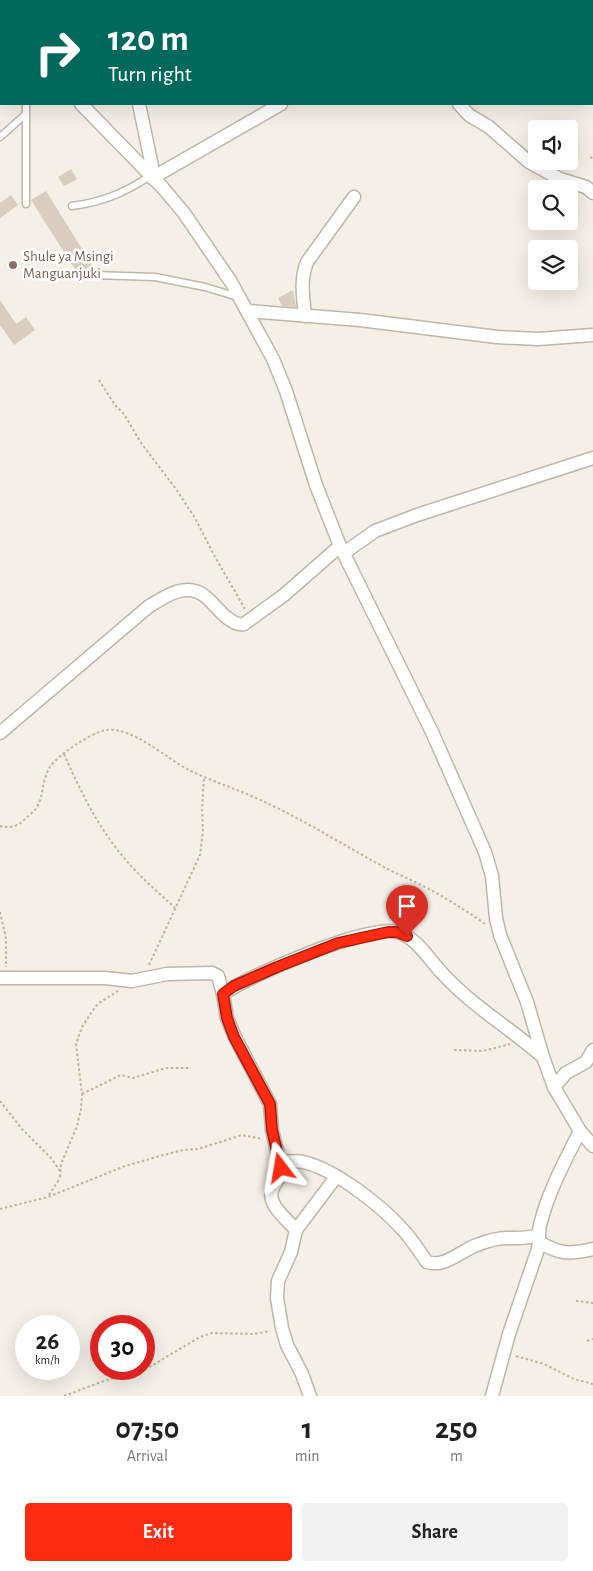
<!DOCTYPE html>
<html lang="en">
<head>
<meta charset="utf-8">
<style>
  body { margin:0; font-family:"Alegreya Sans",sans-serif; background:#f2f2f2; color:#222; height:100vh; display:flex; flex-direction:column; font-size:19px; white-space:nowrap }
  * { box-sizing:border-box; margin:0 }
  p { font-size:16px; color:#767676 }
  .icon { flex:none; width:28px; height:28px; fill:none; stroke:currentColor; stroke-width:2; stroke-linecap:round; stroke-linejoin:round }
  .map { position:relative; height:1396px; overflow:hidden }
  .side { display:flex; flex-direction:column; background:#fff; flex:1 }
  .side>* { flex:none }
  .guide { position:absolute; left:0px; top:0px; width:594px; height:105px; box-shadow:0 5px 20px #0002; background:#00695c; color:#fff; overflow:hidden }
  .tools { position:absolute; left:528px; top:120px; display:grid; gap:10px }
  .tools a { display:grid; place-items:center; width:50px; height:50px; border-radius:5px; background:#fff; box-shadow:0 5px 20px #0002; font-size:25px }
  .speed { position:absolute; left:15px; top:1315px; display:flex; gap:10px; font-size:25px; font-weight:700; text-align:center }
  .speed>* { display:grid; place-content:center; width:65px; height:65px; border-radius:50%; background:#fff; box-shadow:0 5px 20px #0002; line-height:1 }
  .speed small { font-size:12px; font-weight:400 }
  .speed .limit { border:8px solid #d22; background:#fff; color:#111 }
  .pin { position:absolute; display:grid; place-items:center; width:42px; height:42px; color:#fff; margin:-51px -21px; border-radius:50% 50% 50% 0; rotate:-45deg; box-shadow:0 0 5px #0007 }
  .pin .icon { rotate:45deg }
  .me { position:absolute; width:55px; margin:-28px; rotate:346deg; stroke-linejoin:round; filter:drop-shadow(0 0 4px #0008) }
  .turn { display:flex; align-items:center; gap:18px; height:105px; padding:0 25px; font-size:22px }
  .turn .icon { width:65px; height:65px; stroke-width:2.5 }
  .turn b { display:block; font-size:35px; line-height:42px }
  .eta { display:flex; justify-content:space-evenly; align-items:center; height:85px; text-align:center }
  .eta b { font-size:30px; font-weight:700; line-height:35px }
  .cta { display:flex; gap:10px; margin-top:auto; padding:10px 25px }
  .cta a { flex:1; height:58px; border-radius:5px; background:#fe2b13; color:#fff; font-size:20px; font-weight:700; line-height:58px; text-align:center }
  .cta a+a { background:#f2f2f2; color:#222 }
  .map>svg:first-child { display:block }
  .building { fill:#d8cdbf }
  .lines { fill:none; stroke-linecap:round; stroke-linejoin:round }
  .service-casing { stroke:#bfb6a9; stroke-width:9 }
  .minor-casing { stroke:#bfb6a9; stroke-width:15 }
  .path { stroke:#c1b19a; stroke-width:2; stroke-dasharray:2.5 2.5; stroke-linecap:butt }
  .service { stroke:#fff; stroke-width:6 }
  .minor { stroke:#fff; stroke-width:12 }
  .route-casing { stroke:#a51c0c; stroke-width:12 }
  .route { stroke:#fe2b13; stroke-width:9 }
  .education-dot { fill:#8d6e63; stroke:#fff; stroke-width:2 }
  .labels { text-anchor:middle; dominant-baseline:central; stroke-width:5; stroke-linejoin:round; paint-order:stroke }
  .education-label { font-size:15px; fill:#785e54; stroke:#fff; text-anchor:start }
</style>
</head>
<body>
<div class="map">
<svg width="593" height="1396" viewBox="0 0 593 1396">
  <rect width="100%" height="100%" fill="#f4efe7"/>
  <!-- building -->
  <g class="building">
    <path d="M71 169 77 179 64 186 58 177Z"/>
    <path d="M46 191 92 265 78 274 31 200Z"/>
    <path d="M11 195 18 205 0 218V203Z"/>
    <path d="M293 290 296 307 282 306 278 298Z"/>
    <path d="M0 300 16 324 26 317 35 330 14 345 0 325Z"/>
  </g>
  <g class="lines">
    <defs>
      <g id="service">
        <path d="M0 137 26 114"/>
        <path d="M26 204V104"/>
        <path d="M72 206C103 202 124 193 150 176"/>
        <path d="M93 275 155 277 205 287 238 297"/>
      </g>
      <g id="minor">
        <path d="M81 0V1"/>
        <path d="M91 0 94 1"/>
        <path d="M255 1 256 0"/>
        <path d="M453 1 455 0"/>
        <path d="M0 28 1 29"/>
        <path d="M81 104 163 188 184 213 231 282 273 359 286 391 316 485 340 546 432 732 485 852 492 876 496 918 500 935 527 1002 543 1057 554 1087 580 1131 593 1146"/>
        <path d="M139 104 154 176"/>
        <path d="M459 104 469 115 489 127 529 162 560 179 586 187 593 193"/>
        <path d="M152 178 281 104"/>
        <path d="M248 311 360 320 497 337 538 339 593 335"/>
        <path d="M305 316C303 296 300 280 307 262L354 197"/>
        <path d="M344 553 375 531 417 515 593 458"/>
        <path d="M0 733 148 607C165 596 187 581 206 597 213 603 219 611 226 617 232 621 236 625 244 624L284 595 340 546"/>
        <path d="M0 978H105L132 981 167 974 212 973 218 976 223 994 227 1018 235 1037 270 1104 272 1130 282 1172C279 1179 274 1184 272 1190 267 1205 288 1220 296 1230"/>
        <path d="M223 994C250 975 366 925 397 932 415 936 429 959 441 972 473 1007 509 1027 543 1057"/>
        <path d="M554 1087 566 1073 586 1062 593 1050"/>
        <path d="M280 1162C288 1162 296 1160 303 1162 335 1169 382 1206 404 1231 413 1241 419 1251 427 1262 445 1268 460 1251 477 1245 487 1241 496 1238 507 1238 518 1238 527 1239 538 1235"/>
        <path d="M539 1242C561 1255 569 1254 593 1249"/>
        <path d="M310 1396 302 1374 287 1345 282 1328 277 1298 278 1281 291 1252 296 1230 336 1177"/>
        <path d="M492 1396 509 1334 538 1249C540 1241 538 1234 540 1225 548 1192 565 1161 580 1131"/>
      </g>
    </defs>
    <!-- service casing -->
    <use href="#service" class="service-casing"/>
    <!-- minor casing -->
    <use href="#minor" class="minor-casing"/>
    <!-- path -->
    <g class="path">
      <path d="M590 158 593 157"/>
      <path d="M99 380 115 405 124 414 141 443 176 489 195 518 214 555 245 609"/>
      <path d="M64 754C82 795 102 835 133 868 146 882 161 895 175 908"/>
      <path d="M0 826C9 828 17 827 24 820 28 816 34 812 37 807 44 795 42 779 50 767 58 755 92 732 106 730 132 726 167 759 189 770 211 781 234 788 256 798 299 817 340 843 382 866 395 873 409 879 423 886 445 897 466 911 487 925"/>
      <path d="M0 912 6 938V967"/>
      <path d="M149 965 200 855 203 830 202 809 204 777"/>
      <path d="M454 1050 483 1051 510 1044"/>
      <path d="M82 1094 121 1075 133 1078 166 1068H191"/>
      <path d="M0 1101 22 1129 51 1158 60 1171"/>
      <path d="M60 1177 61 1164 77 1126 81 1109 82 1094 76 1044 82 1027 95 1007 99 1003 118 991"/>
      <path d="M49 1195 60 1178"/>
      <path d="M0 1209 48 1197 125 1166 160 1156 183 1150 198 1149 242 1135 263 1139"/>
      <path d="M576 1301 593 1303"/>
      <path d="M587 1341 593 1339"/>
      <path d="M516 1356 544 1364 574 1379 593 1384"/>
      <path d="M64 1396 101 1382 146 1369 200 1337 212 1333 254 1334 270 1331"/>
    </g>
    <!-- service -->
    <use href="#service" class="service"/>
    <!-- minor -->
    <use href="#minor" class="minor"/>
  </g>
  <g class="lines">
    <defs>
      <path id="route" d="M281 1168 272 1130 270 1104 234 1037 227 1018 223 994 234 986 277 967 338 943 388 932H397L407 936"/>
    </defs>
    <!-- route casing -->
    <use href="#route" class="route-casing"/>
    <!-- route -->
    <use href="#route" class="route"/>
  </g>
  <!-- markers -->
  <circle class="education-dot" cx="13" cy="265" r="5"/>
  <g class="labels">
    <!-- education labels -->
    <g class="education-label">
      <text x="23" y="256">Shule ya Msingi<tspan x="23" dy="17">Manguanjuki</tspan></text>
    </g>
  </g>
</svg>
<div class="tools">
<a><svg class="icon" aria-label="sound" viewBox="0 0 24 24"><path d="M4 9h4l5-4v14l-5-4H4zM17 9q2 3 0 6"/></svg></a>
<a><svg class="icon" aria-label="search" viewBox="0 0 24 24"><circle cx="10" cy="10" r="6"/><path d="M15 15l6 6"/></svg></a>
<a><svg class="icon" aria-label="layers" viewBox="0 0 24 24"><path d="M12 4l9 5-9 5-9-5zM3 14l9 5 9-5"/></svg></a>
</div>
<div class="speed"><div>26<small>km/h</small></div><div class="limit">30</div></div>
<div class="pin" style="left:407px;top:936px;background:#d93025"><svg class="icon" aria-label="arrive" viewBox="0 0 24 24"><path d="M6 21V4h12l-3 4 3 4H6"/></svg></div>
<svg class="me" style="left:281px;top:1168px" viewBox="-20 -20 40 40"><path d="M0-17L14 15 0 8-14 15z" fill="#fe2b13" stroke="#fff" stroke-width="4"/></svg>
<div class="guide">
<div class="turn"><svg class="icon" aria-label="right" viewBox="0 0 24 24"><path d="M7 20v-9h11M14 6l5 5-5 5"/></svg><div><b>120 m</b>Turn right</div></div>
</div>
</div>
<section class="side">
<div class="eta">
<div><b>07:50</b><p>Arrival</p></div>
<div><b>1</b><p>min</p></div>
<div><b>250</b><p>m</p></div>
</div>
<div class="cta"><a>Exit</a><a>Share</a></div>
</section>
</body>
</html>
